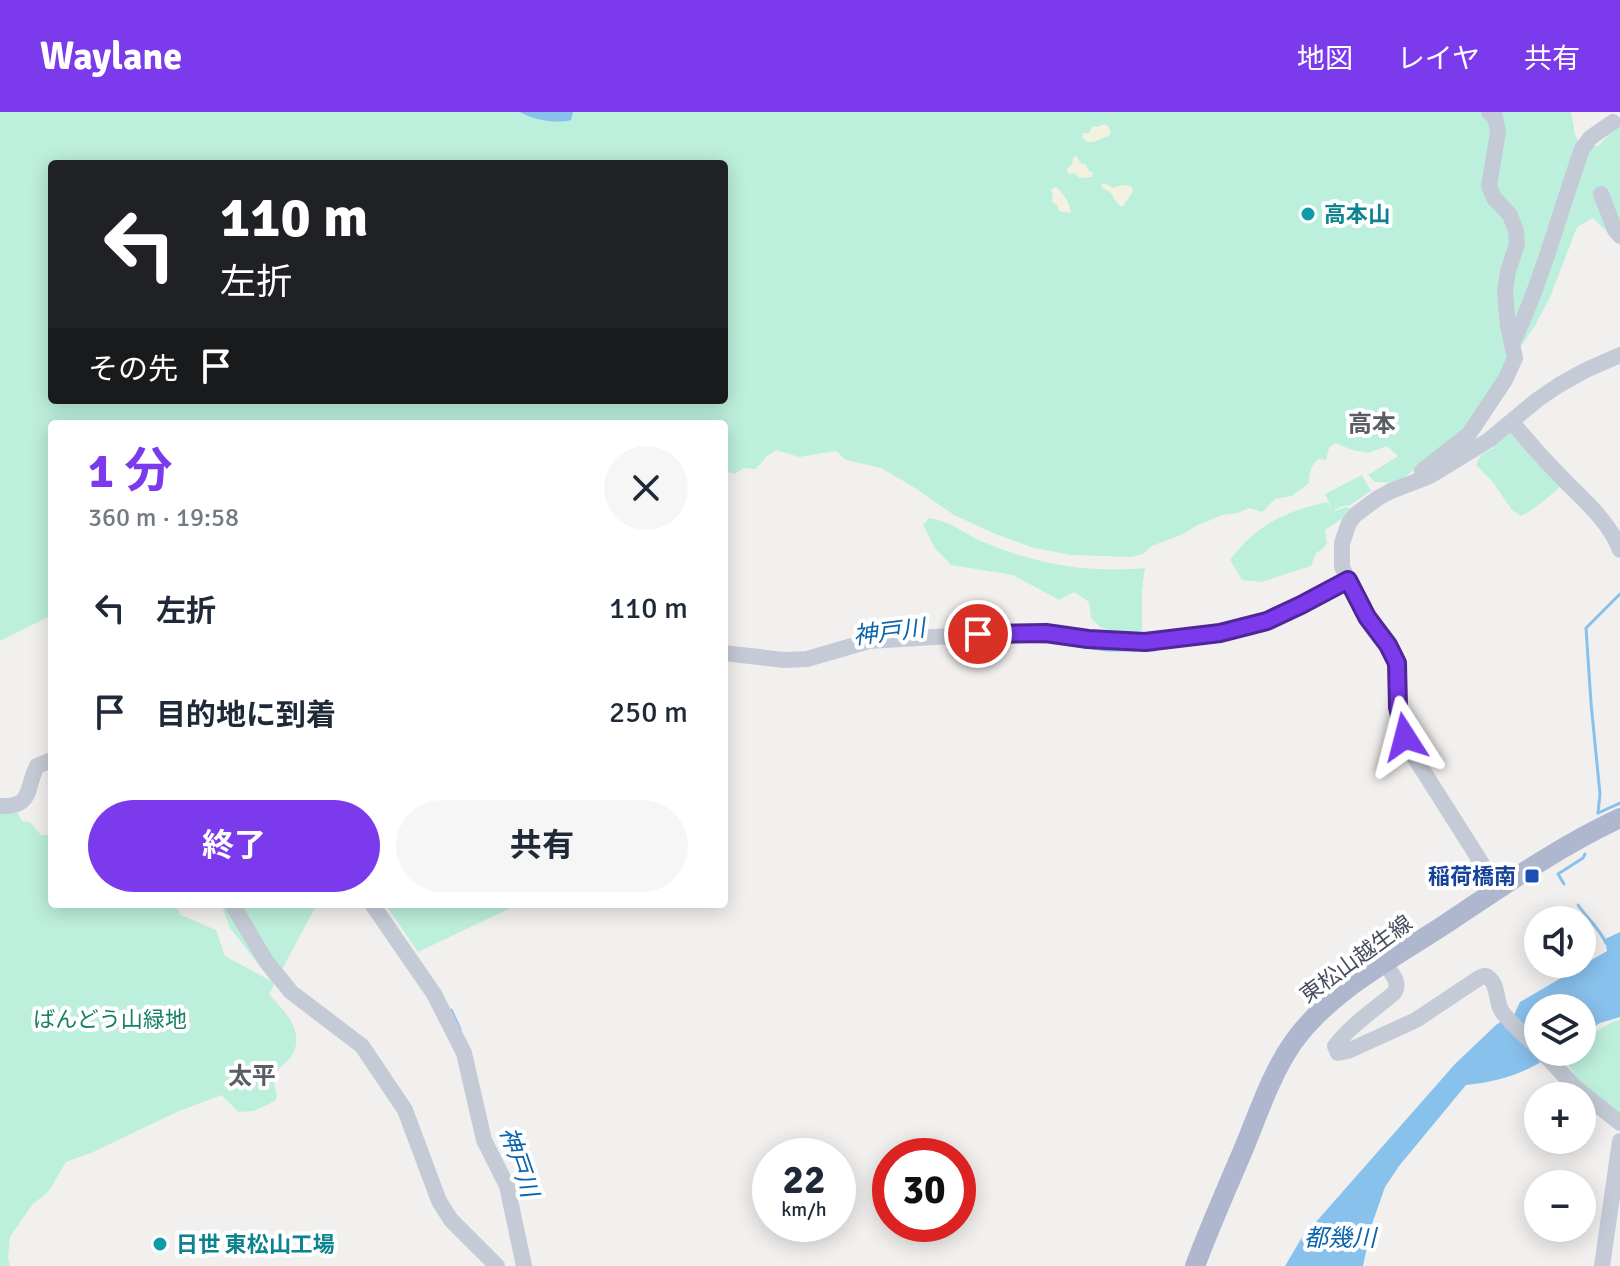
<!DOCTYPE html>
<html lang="ja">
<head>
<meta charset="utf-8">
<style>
  body { margin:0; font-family:Signika,"Noto Sans JP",sans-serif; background:#f6f6f7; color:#1f2937; height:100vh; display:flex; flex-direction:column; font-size:30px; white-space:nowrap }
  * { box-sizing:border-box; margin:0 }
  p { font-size:26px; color:#747a83 }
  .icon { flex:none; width:44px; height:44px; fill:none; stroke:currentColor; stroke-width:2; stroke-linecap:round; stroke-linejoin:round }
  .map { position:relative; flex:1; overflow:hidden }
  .side { position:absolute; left:48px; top:308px; width:680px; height:488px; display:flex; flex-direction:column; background:#fff; border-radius:8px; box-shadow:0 4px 20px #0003 }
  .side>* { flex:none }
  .guide { position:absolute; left:48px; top:48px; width:680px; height:244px; border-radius:8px; box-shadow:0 4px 20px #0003; background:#202124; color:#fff; overflow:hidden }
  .tools { position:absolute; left:1524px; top:794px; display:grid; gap:16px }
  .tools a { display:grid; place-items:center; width:72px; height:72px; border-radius:50%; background:#fff; box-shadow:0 4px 20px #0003; font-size:40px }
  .speed { position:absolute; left:752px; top:1026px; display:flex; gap:16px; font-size:40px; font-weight:700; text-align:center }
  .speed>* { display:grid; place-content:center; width:104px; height:104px; border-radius:50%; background:#fff; box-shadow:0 4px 20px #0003; line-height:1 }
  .speed small { font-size:20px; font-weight:400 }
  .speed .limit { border:12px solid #d22; background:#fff; color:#111 }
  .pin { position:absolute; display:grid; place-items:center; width:68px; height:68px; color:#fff; margin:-34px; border:4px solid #fff; border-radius:50%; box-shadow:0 2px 8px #0007 }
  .me { position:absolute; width:88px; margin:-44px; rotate:351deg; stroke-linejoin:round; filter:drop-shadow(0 0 6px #0008) }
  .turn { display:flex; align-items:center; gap:28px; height:168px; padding:0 40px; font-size:36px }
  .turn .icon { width:104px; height:104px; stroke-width:2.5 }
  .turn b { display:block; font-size:56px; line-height:68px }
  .then { display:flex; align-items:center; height:76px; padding:0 40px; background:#0003; gap:16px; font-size:30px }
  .round { display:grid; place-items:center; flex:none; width:84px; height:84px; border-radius:42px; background:#f6f6f7 }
  .overview { display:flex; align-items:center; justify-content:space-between; height:136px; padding:0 40px }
  h1 { font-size:48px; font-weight:700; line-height:60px; color:#7c3aed }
  .primary-button { display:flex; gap:16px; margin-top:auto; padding:16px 40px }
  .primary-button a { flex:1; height:92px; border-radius:48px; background:#7c3aed; color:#fff; font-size:32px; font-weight:700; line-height:92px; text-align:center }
  .primary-button a+a { background:#f6f6f7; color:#1f2937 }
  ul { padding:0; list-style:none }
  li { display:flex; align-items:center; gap:24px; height:104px; padding:0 40px }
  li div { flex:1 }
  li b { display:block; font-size:30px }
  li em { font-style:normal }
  header { display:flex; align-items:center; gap:48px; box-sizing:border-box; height:112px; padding:0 40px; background:#7c3aed; color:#fff }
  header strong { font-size:38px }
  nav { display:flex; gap:44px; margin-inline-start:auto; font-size:28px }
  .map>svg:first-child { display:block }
  .green { fill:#bdf0dc; fill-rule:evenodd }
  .sand { fill:#f3f1e0 }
  .water { fill:#89c1ed }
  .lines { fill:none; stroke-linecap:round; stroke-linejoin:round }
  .stream { stroke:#89c1ed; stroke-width:3 }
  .minor { stroke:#c5cbd6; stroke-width:16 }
  .major { stroke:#aeb7ce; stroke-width:20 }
  .route-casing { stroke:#51269a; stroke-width:20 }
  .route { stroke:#7c3aed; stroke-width:14 }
  .culture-dot { fill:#0f9aa8; stroke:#fff; stroke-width:3 }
  .transit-dot { fill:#1a4fb4; stroke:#fff; stroke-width:3 }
  .labels { text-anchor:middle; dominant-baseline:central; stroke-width:8; stroke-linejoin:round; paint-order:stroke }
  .culture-label { font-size:22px; font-weight:bold; fill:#0d838f; stroke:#fff; text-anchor:start }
  .transit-label { font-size:22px; font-weight:bold; fill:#164399; stroke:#fff; text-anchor:end }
  .street-label { font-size:22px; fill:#474d5d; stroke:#fff }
  .park-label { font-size:22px; fill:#158064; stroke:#fff }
  .neighbourhood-label { font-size:24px; font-weight:bold; fill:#5b5d64; stroke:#fff }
  .water-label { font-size:24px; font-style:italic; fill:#0a65ad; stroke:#fff }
</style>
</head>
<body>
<header>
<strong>Waylane</strong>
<nav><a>地図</a><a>レイヤ</a><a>共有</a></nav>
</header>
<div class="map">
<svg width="1620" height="1154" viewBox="0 0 1620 1154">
  <rect width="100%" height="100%" fill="#f2f0ef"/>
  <!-- green -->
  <g class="green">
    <path d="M0 0H1571L1575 22 1579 32 1598 34 1620 12V133L1593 106 1577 115 1551 183 1536 212 1466 319 1397 371 1375 370 1368 363 1398 344 1387 334 1368 341 1352 338 1335 331 1329 336 1326 348 1318 347C1311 354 1309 361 1309 371L1292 384 1275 387 1262 400 1249 396 1238 401 1223 403 1198 413 1183 422 1152 434 1143 442 1131 445 1071 443 1034 436 993 421 954 403 912 374 881 356 846 348 836 339 799 345 776 338 766 345 756 357 744 356 734 362 726 359 724 362V312H52V503L0 529ZM52 52H724V288H52Z"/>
    <path d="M1512 318 1562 372C1557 380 1530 400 1521 404L1512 398 1492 369 1476 353 1481 343 1493 336 1497 328Z"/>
    <path d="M1362 363 1371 379 1349 394 1346 393 1334 398 1335 399 1346 395 1349 396 1350 401 1325 418 1327 431 1323 437 1316 441 1311 454 1261 470 1242 468 1230 448C1254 414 1286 399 1327 390L1332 398 1325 382Z"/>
    <path d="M929 406C951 409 966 423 986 431 1039 453 1087 461 1145 456L1142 479V519L1120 523 1100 515 1091 506 1089 490 1074 480 1059 488 1013 463 951 453 935 436 923 413Z"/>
    <path d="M0 696H15L22 709 30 710 41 723H48L52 727V792H174L181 803 216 818 225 844 271 869 230 816 221 792H317L269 882C284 899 307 920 291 945 286 952 278 957 272 963L277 984 275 989 254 999 238 1000 222 983 179 999 91 1041 66 1050 49 1079 32 1093 10 1125 8 1146 10 1154H0Z"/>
    <path d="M385 792H519L418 840Z"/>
    <path d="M1620 908V1004L1583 974 1562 944 1567 940H1582V928L1614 909Z"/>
  </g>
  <!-- sand -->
  <g class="sand">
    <path d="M1104 12 1108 14 1111 21 1109 24C1100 26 1088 37 1082 24L1084 21H1089L1093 14 1098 15Z"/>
    <path d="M1077 44 1080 51 1086 53 1088 58 1093 61 1092 65 1079 66 1075 61 1070 62 1067 60V57L1072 53 1073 46Z"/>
    <path d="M1103 71 1114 76C1119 73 1129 72 1133 76L1132 81 1122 95C1115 92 1114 83 1108 79 1105 77 1103 76 1101 74Z"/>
    <path d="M1055 75C1062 78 1071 93 1071 101L1059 99 1057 93 1052 90 1053 83 1051 78Z"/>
  </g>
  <!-- water -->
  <g class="water">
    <path d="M520 0H573L571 8C558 12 532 8 520 0Z"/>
    <path d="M1620 820V905L1600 911 1582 922V896H1538V940H1556C1529 960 1500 970 1466 973L1399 1054 1385 1075 1372 1112 1363 1154H1285L1301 1127 1455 952 1497 912 1514 903 1520 890 1607 839 1605 827Z"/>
  </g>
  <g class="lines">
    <!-- stream -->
    <g class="stream">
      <path d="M1011 529 1048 530 1107 538H1155"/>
      <path d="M1598 701 1600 682 1591 591 1586 516 1620 482"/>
      <path d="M1598 701 1620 691"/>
      <path d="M1564 772 1558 762 1583 746 1585 742"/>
      <path d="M1578 793C1587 806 1599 816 1606 831"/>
      <path d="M451 898 460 917"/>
    </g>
    <!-- minor -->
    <g class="minor">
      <path d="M1601 82 1615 118 1620 124"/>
      <path d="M1512 232C1542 170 1559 102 1582 37L1590 26 1613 10"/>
      <path d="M1512 310C1529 331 1547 351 1566 370 1586 390 1610 411 1620 438"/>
      <path d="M1422 359 1469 322 1505 268 1515 246 1508 214 1505 181 1508 159 1517 132 1516 119 1510 103 1494 86 1489 74 1498 20 1495 5 1489 0"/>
      <path d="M724 541 784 548 807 547 869 529 1000 521H1046L1088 527 1145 530 1220 521 1267 509 1301 493 1348 468"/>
      <path d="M0 694C34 695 25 677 37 654L52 648"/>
      <path d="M1498 777 1408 635 1400 611 1397 551 1388 533 1367 505 1342 455V431L1349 411 1355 403 1378 386 1391 379 1430 364 1489 328 1537 288 1559 273 1586 258 1620 243"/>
      <path d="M232 792 266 849 291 880 362 934 405 998 439 1089 451 1108 497 1154"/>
      <path d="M372 792 434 882 464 941 484 1028 507 1074 524 1154"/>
      <path d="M1385 852C1392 862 1401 870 1394 881 1374 898 1351 913 1335 934L1338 941 1348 939 1416 908 1479 866C1484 864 1486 862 1490 867 1498 874 1496 889 1501 898 1510 912 1526 924 1538 936"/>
      <path d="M1542 940 1576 976 1620 1011"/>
      <path d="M1602 1154 1620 1029"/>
    </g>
    <!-- major -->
    <path class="major" d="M1195 1154C1210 1114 1227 1076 1244 1036 1258 1002 1271 963 1292 932 1328 880 1392 847 1444 813 1501 775 1558 735 1620 706"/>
  </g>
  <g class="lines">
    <defs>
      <path id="route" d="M978 522 1046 521 1088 527 1145 530 1220 521 1267 509 1301 493 1348 468 1367 505 1388 533 1397 551 1398 595 1405 625"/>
    </defs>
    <!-- route casing -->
    <use href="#route" class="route-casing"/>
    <!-- route -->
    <use href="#route" class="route"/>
  </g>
  <!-- markers -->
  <g class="culture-dot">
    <circle cx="1308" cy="102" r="8"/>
    <circle cx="160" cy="1132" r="8"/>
  </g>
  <rect class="transit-dot" x="1524" y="756" width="16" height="16" rx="4"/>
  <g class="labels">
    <!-- culture labels -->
    <g class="culture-label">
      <text x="1324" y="102">高本山</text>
      <text x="176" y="1132">日世 東松山工場</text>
    </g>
    <!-- transit labels -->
    <g class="transit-label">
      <text x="1516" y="764">稲荷橋南</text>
    </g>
    <!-- street labels -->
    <g class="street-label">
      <text transform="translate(1356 847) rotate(-36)">東松山越生線</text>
    </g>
    <!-- park labels -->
    <g class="park-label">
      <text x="110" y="907">ばんどう山緑地</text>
    </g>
    <!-- neighbourhood labels -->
    <g class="neighbourhood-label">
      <text x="1372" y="312">高本</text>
      <text x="252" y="964">太平</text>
    </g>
    <!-- water labels -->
    <g class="water-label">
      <text transform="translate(889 520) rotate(-7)">神戸川</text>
      <text transform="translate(519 1050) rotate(71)">神戸川</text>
      <text x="1340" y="1126">都幾川</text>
    </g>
  </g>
</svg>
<div class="tools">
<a><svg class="icon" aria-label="sound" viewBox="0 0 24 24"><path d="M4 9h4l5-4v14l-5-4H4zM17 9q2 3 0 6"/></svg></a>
<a><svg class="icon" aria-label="layers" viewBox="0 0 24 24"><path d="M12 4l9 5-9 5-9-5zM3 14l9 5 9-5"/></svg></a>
<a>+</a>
<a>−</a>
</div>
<div class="speed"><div>22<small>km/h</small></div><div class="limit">30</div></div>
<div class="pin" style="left:978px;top:522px;background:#d93025"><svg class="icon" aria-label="arrive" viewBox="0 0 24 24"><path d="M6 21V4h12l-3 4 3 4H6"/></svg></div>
<svg class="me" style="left:1405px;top:625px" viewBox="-20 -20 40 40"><path d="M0-17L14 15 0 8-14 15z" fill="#7c3aed" stroke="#fff" stroke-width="4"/></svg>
<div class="guide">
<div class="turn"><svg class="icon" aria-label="left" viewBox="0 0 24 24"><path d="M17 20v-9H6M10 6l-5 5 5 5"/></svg><div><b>110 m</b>左折</div></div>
<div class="then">その先<svg class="icon" aria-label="arrive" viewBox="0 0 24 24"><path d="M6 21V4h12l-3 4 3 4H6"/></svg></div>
</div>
<section class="side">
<div class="overview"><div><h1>1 分</h1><p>360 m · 19:58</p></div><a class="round"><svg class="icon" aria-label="close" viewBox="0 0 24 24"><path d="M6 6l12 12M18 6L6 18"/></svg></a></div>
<ul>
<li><svg class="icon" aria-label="left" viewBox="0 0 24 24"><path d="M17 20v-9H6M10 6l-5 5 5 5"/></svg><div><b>左折</b></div><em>110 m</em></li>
<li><svg class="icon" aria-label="arrive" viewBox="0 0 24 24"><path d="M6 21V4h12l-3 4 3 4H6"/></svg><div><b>目的地に到着</b></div><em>250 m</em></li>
</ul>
<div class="primary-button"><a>終了</a><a>共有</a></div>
</section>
</div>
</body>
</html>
